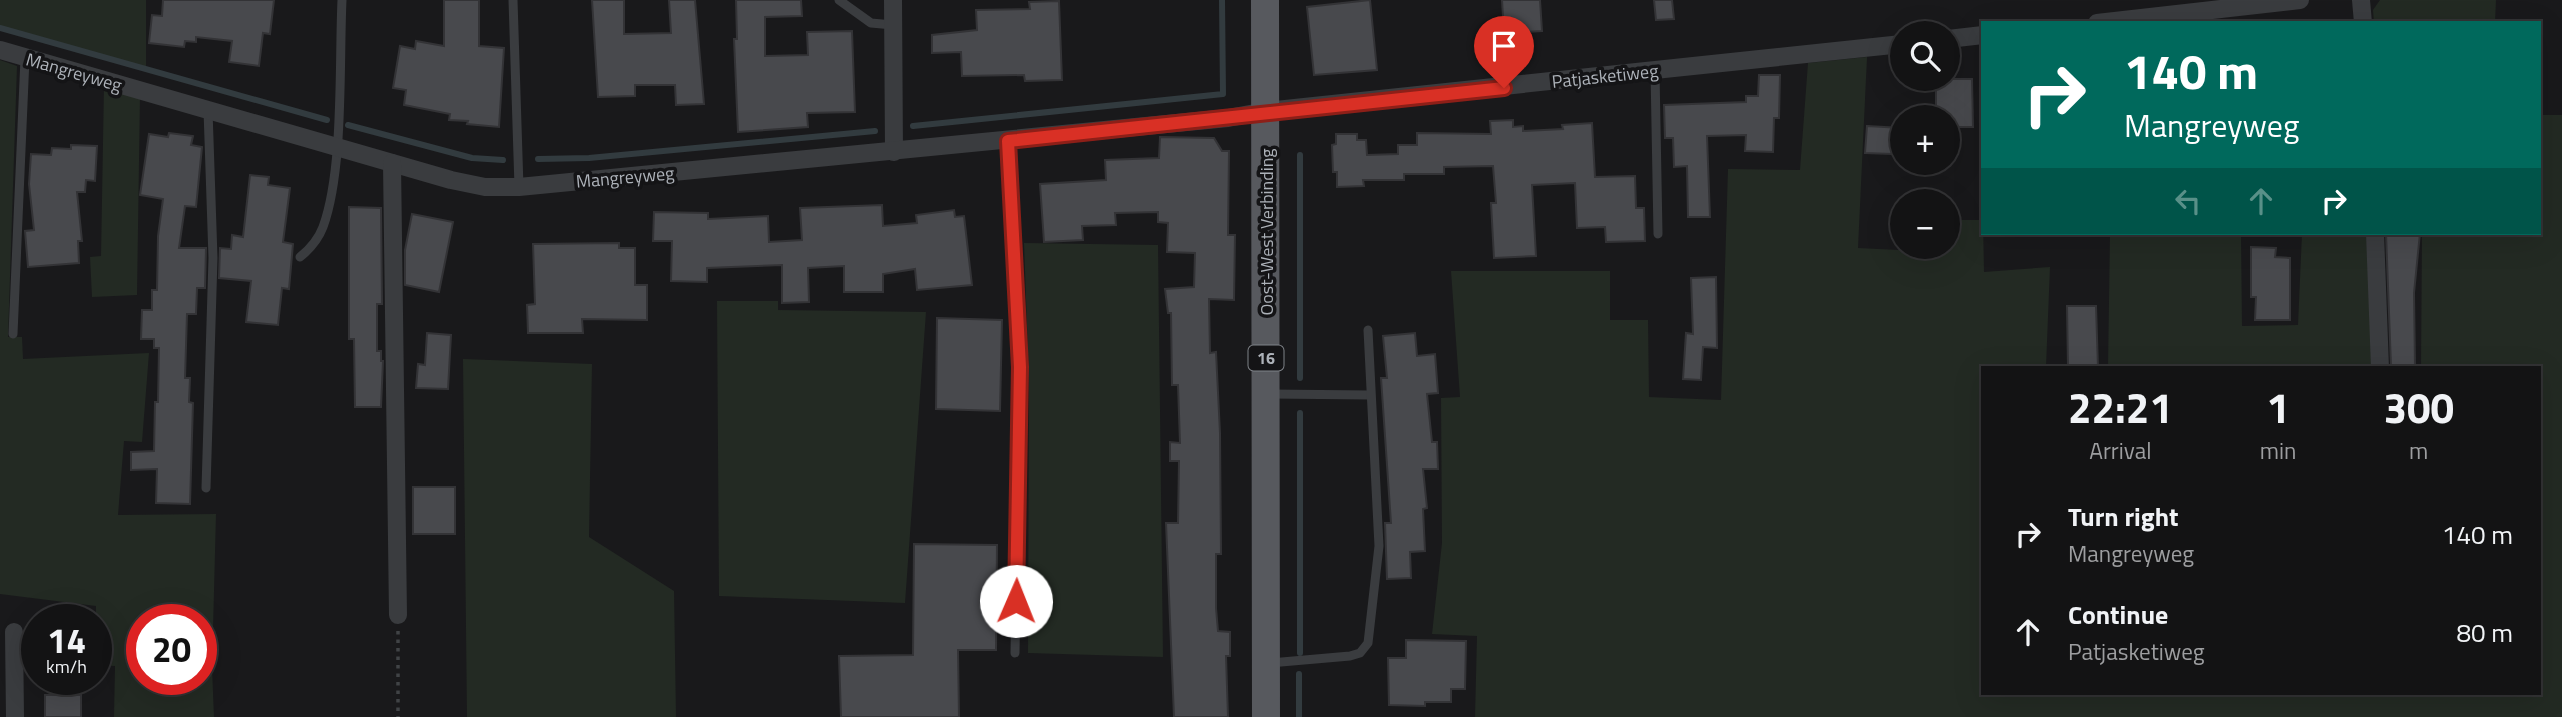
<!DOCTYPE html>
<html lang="en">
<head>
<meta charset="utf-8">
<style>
  body { margin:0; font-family:"Titillium Web",sans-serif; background:#202022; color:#f1f3f6; height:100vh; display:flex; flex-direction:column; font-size:26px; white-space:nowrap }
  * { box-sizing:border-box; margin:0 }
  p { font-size:23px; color:#9d9ea0 }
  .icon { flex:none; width:38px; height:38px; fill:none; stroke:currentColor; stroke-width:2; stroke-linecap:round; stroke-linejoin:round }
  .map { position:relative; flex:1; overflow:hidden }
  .side { position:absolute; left:1981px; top:366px; width:560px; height:329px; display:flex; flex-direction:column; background:#131314; border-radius:0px; box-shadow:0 7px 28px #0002,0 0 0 2px #323234 }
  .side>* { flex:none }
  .guide { position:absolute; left:1981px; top:21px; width:560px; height:214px; border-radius:0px; box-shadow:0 7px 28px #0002,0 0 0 2px #323234; background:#00695c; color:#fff; overflow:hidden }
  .tools { position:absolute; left:1890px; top:21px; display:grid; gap:14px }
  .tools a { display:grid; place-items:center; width:70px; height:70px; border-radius:50%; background:#131314; box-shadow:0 7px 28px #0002,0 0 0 2px #323234; font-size:35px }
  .speed { position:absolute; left:21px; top:604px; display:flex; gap:14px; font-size:35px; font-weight:700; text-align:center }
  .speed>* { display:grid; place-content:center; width:91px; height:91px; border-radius:50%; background:#131314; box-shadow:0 7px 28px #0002,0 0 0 2px #323234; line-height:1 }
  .speed small { font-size:18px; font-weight:400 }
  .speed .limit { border:10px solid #d22; background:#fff; color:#111 }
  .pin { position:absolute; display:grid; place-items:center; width:60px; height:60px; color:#fff; margin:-72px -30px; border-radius:50% 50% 50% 0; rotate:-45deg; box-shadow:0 0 7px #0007 }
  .pin .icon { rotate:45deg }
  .me { position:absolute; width:77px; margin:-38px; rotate:1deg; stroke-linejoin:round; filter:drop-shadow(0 0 5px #0008) }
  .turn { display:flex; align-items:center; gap:24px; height:147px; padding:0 28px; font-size:32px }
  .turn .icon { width:91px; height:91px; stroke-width:2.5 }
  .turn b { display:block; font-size:49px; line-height:60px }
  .lanes { display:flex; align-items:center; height:66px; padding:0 28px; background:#0003; justify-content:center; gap:35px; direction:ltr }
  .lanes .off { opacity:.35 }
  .eta { display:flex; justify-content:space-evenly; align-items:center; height:119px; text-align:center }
  .eta b { font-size:42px; font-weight:700; line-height:49px }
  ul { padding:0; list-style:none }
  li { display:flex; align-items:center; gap:21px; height:98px; padding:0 28px }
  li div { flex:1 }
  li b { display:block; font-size:26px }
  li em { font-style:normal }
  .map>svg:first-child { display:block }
  .green { fill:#232a23; fill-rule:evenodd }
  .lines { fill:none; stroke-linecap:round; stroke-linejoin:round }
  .stream { stroke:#323b3f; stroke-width:6 }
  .building { fill:#48494d; stroke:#333336; stroke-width:2 }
  .path { stroke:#404346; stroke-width:3.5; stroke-dasharray:3.5 5; stroke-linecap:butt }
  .lane { stroke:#3a3c3f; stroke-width:9 }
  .street { stroke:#3a3c3f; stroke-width:18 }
  .primary { stroke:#57595e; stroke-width:28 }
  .route-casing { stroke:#8d1f18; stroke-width:18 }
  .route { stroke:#d93025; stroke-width:12 }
  .labels { text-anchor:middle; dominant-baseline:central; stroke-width:7; stroke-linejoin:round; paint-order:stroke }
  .shield { fill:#141416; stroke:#7f8388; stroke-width:2 }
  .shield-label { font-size:16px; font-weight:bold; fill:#adb2b9 }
  .street-label { font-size:18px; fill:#adb2b9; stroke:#141416 }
</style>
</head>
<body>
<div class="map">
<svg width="2562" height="717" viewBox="0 0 2562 717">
  <rect width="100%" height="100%" fill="#19191b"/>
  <!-- green -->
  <g class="green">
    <path d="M0 0H146V71L0 28Z"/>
    <path d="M2380 0H2496L2495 23H2374L2373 10Z"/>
    <path d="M1867 57 1858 248 1919 251V247H1948V220H1983L1984 272 2050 267 2046 367 1983 368V693H2539V368L2421 367 2422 233H2539V115H2562V717H1475L1477 636 1432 634 1442 543 1441 398 1460 397 1451 271H1610V320H1648L1649 397 1721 400 1728 169 1800 170 1808 63Z"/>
    <path d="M0 60 17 66 8 337H22L23 359 149 353 142 442 124 441 118 515 216 514 212 668 214 717H114L115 666 96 665V606L0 594ZM142 620H201V679H142Z"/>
    <path d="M104 85 140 95 137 295 92 297 90 257 101 256Z"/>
    <path d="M2110 233H2241L2242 326 2298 325 2302 233H2371V367L2108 368Z"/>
    <path d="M1024 243 1158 245 1163 657 1028 653 1029 381Z"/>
    <path d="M717 301H778V310L926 312 905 603 719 596Z"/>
    <path d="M463 359 592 364 589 537 674 591 676 717H467Z"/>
  </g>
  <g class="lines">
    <!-- stream -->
    <g class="stream">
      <path d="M0 28 327 120"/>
      <path d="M348 125 472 158 503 160"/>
      <path d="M913 126 1223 94 1222 0"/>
      <path d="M1300 155V378"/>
      <path d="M538 159 589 158 875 131"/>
      <path d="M1300 413V653"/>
      <path d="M1299 717V674"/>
    </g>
  </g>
  <!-- building -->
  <g class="building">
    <path d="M163 0H274L270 34 263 33 259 66 229 62 232 41 196 37V42L185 41 184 47 149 43 152 15 162 16Z"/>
    <path d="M444 0H479V46L504 48 499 127 467 124 468 121 449 120 450 114 404 105 406 90 393 88 400 46 415 49 416 41 444 46Z"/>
    <path d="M592 0H624V34L671 33 669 0H695L704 104 676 105 675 85H635V96L598 97Z"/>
    <path d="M736 0H801L802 16 765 17V56L808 55 807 32 852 31 855 112 807 113 808 127 738 132 734 39H737Z"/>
    <path d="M1370 0 1377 70 1314 75 1307 7Z"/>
    <path d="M1502 0H1540L1542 31 1504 33Z"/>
    <path d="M1654 0H1672L1674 19 1656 20Z"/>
    <path d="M1059 1 1062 80 1025 81 1024 75 962 76 961 52 932 53V35L977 30 976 10 1030 9 1029 2Z"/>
    <path d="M1759 75H1780L1779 118H1774L1773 152 1745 151 1746 135 1707 136 1710 217H1688L1687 166 1674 167 1673 138H1665L1664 105 1746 102V96H1758Z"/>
    <path d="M1936 79H1972L1973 127H1948V117H1936Z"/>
    <path d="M1513 120V127L1523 126V131L1563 129 1562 125 1592 123 1595 177 1635 176 1636 208H1644L1645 241 1606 242 1605 227 1577 228 1575 183 1532 185 1536 256 1494 258 1491 203H1496L1493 166 1444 167V174H1404V180H1363L1364 186 1337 187V172H1333L1332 145 1336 144V134H1357V140H1366L1367 155 1398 154V145H1417V133L1491 134 1490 121Z"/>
    <path d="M1867 126 1902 128V144H1893L1892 154 1865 153Z"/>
    <path d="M169 133 193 136 191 145 202 147 196 207 185 206 179 248H206L205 288H197L196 314H187L185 378H190L189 402 193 403 190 504 156 503 157 469 131 470V452L154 451 155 402H158L159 348H154V339H141L142 310H152V290H157L158 236 163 199 140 195 149 134 168 137Z"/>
    <path d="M1160 137 1214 138 1222 151H1229L1228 235H1235L1234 300 1209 299 1210 353 1216 352 1220 433 1221 554H1216V608L1218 631 1230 632V656H1226L1228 717H1174L1166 523H1178L1179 461H1170V442L1180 443 1178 385H1172L1171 313H1168L1165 289 1194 287 1195 253 1167 252 1168 223 1158 222V212L1115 213 1116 225 1082 226 1083 240 1044 242 1040 184 1106 180 1105 160 1159 158Z"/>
    <path d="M71 145 97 146 95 181 86 180 85 192H77L82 241H78L79 263 28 267 25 231 34 230 29 184 31 154 51 155 52 148 71 149Z"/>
    <path d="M250 175 269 177 268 185 290 188 283 242 293 244 289 289 282 288 278 325 246 322 251 281 219 278 220 248 231 249 232 235 243 237Z"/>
    <path d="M882 205 883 226 917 223 916 215 954 210 955 217 964 216 972 285 917 290 915 269 883 274V292H844V266L808 268 809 302 782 303V265L707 268V282L671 281 672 241H653L654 212 708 213V219L768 216 769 242 802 240 800 208Z"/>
    <path d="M349 207 381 208 382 304H377V351H381V361H383L381 407H355L354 339H349Z"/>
    <path d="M412 214 453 222 439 292 405 285V250Z"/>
    <path d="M2386 233H2420L2414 293 2415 366H2391Z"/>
    <path d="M619 243V248H635V285H647V320L582 319 583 333H528L527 305 535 304 533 244Z"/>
    <path d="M2251 247 2276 248 2275 257 2290 258V320H2255L2256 297H2251Z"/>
    <path d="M1716 277 1717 348 1703 347 1701 380 1683 379 1686 333 1693 334 1691 278Z"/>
    <path d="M2067 306H2096L2098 368H2068Z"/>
    <path d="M937 318 1002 320 1000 411 936 409Z"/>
    <path d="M427 333 451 335 448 389 416 388 418 364 425 365Z"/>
    <path d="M1415 333 1417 356 1435 354 1438 393 1427 394 1432 442H1437L1438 469H1423L1427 508 1423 509 1425 551 1410 552 1411 578 1387 579 1385 523H1391L1381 378H1387L1383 336Z"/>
    <rect x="413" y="487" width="42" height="47"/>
    <path d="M914 544 997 545 996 650H958L959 717H841L839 656 913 655Z"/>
    <path d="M1406 640 1466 641 1465 689H1451V702H1425V706L1389 705 1388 658H1406Z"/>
    <rect x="45" y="695" width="36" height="22"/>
  </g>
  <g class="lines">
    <!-- path -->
    <path class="path" d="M398 631V717"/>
    <!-- lane -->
    <g class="lane">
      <path d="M513 0 519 187"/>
      <path d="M839 0 871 23 893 25"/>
      <path d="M1655 71 1658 234"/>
      <path d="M1008 141 1020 367 1015 653"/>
      <path d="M300 257C310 249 318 240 323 227 344 170 339 63 342 0"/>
      <path d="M13 334 25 58"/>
      <path d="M1268 394 1370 395"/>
      <path d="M206 488 213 258 208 110"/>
      <path d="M1269 663 1350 656 1360 653 1368 643 1379 546 1368 330"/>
    </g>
    <!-- street -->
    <g class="street">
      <path d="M893 0 894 152"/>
      <path d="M2361 0 2363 23"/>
      <path d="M2097 23 2300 0"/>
      <path d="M1948 39 1983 35"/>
      <path d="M0 50 451 180 485 187H519L1228 118 1266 111 1902 44"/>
      <path d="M392 163 398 615"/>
      <path d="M2375 233 2380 368"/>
      <path d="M14 632 15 717"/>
    </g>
    <!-- primary -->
    <path class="primary" d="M1265 0 1266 717"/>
  </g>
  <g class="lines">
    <defs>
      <path id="route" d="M1016 601 1020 367 1008 141 1504 88"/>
    </defs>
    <!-- route casing -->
    <use href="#route" class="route-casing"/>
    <!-- route -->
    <use href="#route" class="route"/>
  </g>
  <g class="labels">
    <!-- shield labels -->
    <rect class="shield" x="1248.5" y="345.5" width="35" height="25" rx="5"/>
    <g class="shield-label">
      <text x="1266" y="358">16</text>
    </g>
    <!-- street labels -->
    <g class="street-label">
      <text transform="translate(74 72) rotate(16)">Mangreyweg</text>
      <text transform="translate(1605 76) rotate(-6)">Patjasketiweg</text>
      <text transform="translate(625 177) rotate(-5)">Mangreyweg</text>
      <text transform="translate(1266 232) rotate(-90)">Oost-West Verbinding</text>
    </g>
  </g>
</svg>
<div class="tools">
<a><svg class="icon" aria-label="search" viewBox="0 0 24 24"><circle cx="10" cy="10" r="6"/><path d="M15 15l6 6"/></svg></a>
<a>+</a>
<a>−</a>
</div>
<div class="speed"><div>14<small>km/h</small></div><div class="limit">20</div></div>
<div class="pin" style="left:1504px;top:88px;background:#d93025"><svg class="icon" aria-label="arrive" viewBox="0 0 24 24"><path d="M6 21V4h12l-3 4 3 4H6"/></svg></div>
<svg class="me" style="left:1016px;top:601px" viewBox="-20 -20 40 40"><circle r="19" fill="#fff"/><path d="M0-13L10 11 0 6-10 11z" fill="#d93025"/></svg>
<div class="guide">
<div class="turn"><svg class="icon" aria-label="right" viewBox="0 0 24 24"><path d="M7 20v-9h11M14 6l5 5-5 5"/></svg><div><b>140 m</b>Mangreyweg</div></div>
<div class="lanes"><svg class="icon off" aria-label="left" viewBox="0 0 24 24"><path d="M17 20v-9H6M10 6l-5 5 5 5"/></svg><svg class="icon off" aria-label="ahead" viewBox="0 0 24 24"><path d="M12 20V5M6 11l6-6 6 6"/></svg><svg class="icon" aria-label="right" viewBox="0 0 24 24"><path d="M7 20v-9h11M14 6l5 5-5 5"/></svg></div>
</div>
<section class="side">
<div class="eta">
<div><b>22:21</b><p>Arrival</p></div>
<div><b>1</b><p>min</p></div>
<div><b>300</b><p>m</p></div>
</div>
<ul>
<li><svg class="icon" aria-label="right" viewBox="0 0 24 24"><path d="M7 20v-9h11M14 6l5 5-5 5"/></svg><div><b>Turn right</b><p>Mangreyweg</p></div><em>140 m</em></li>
<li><svg class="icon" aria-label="ahead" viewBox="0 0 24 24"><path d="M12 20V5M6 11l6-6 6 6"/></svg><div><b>Continue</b><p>Patjasketiweg</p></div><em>80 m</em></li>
</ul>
</section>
</div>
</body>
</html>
